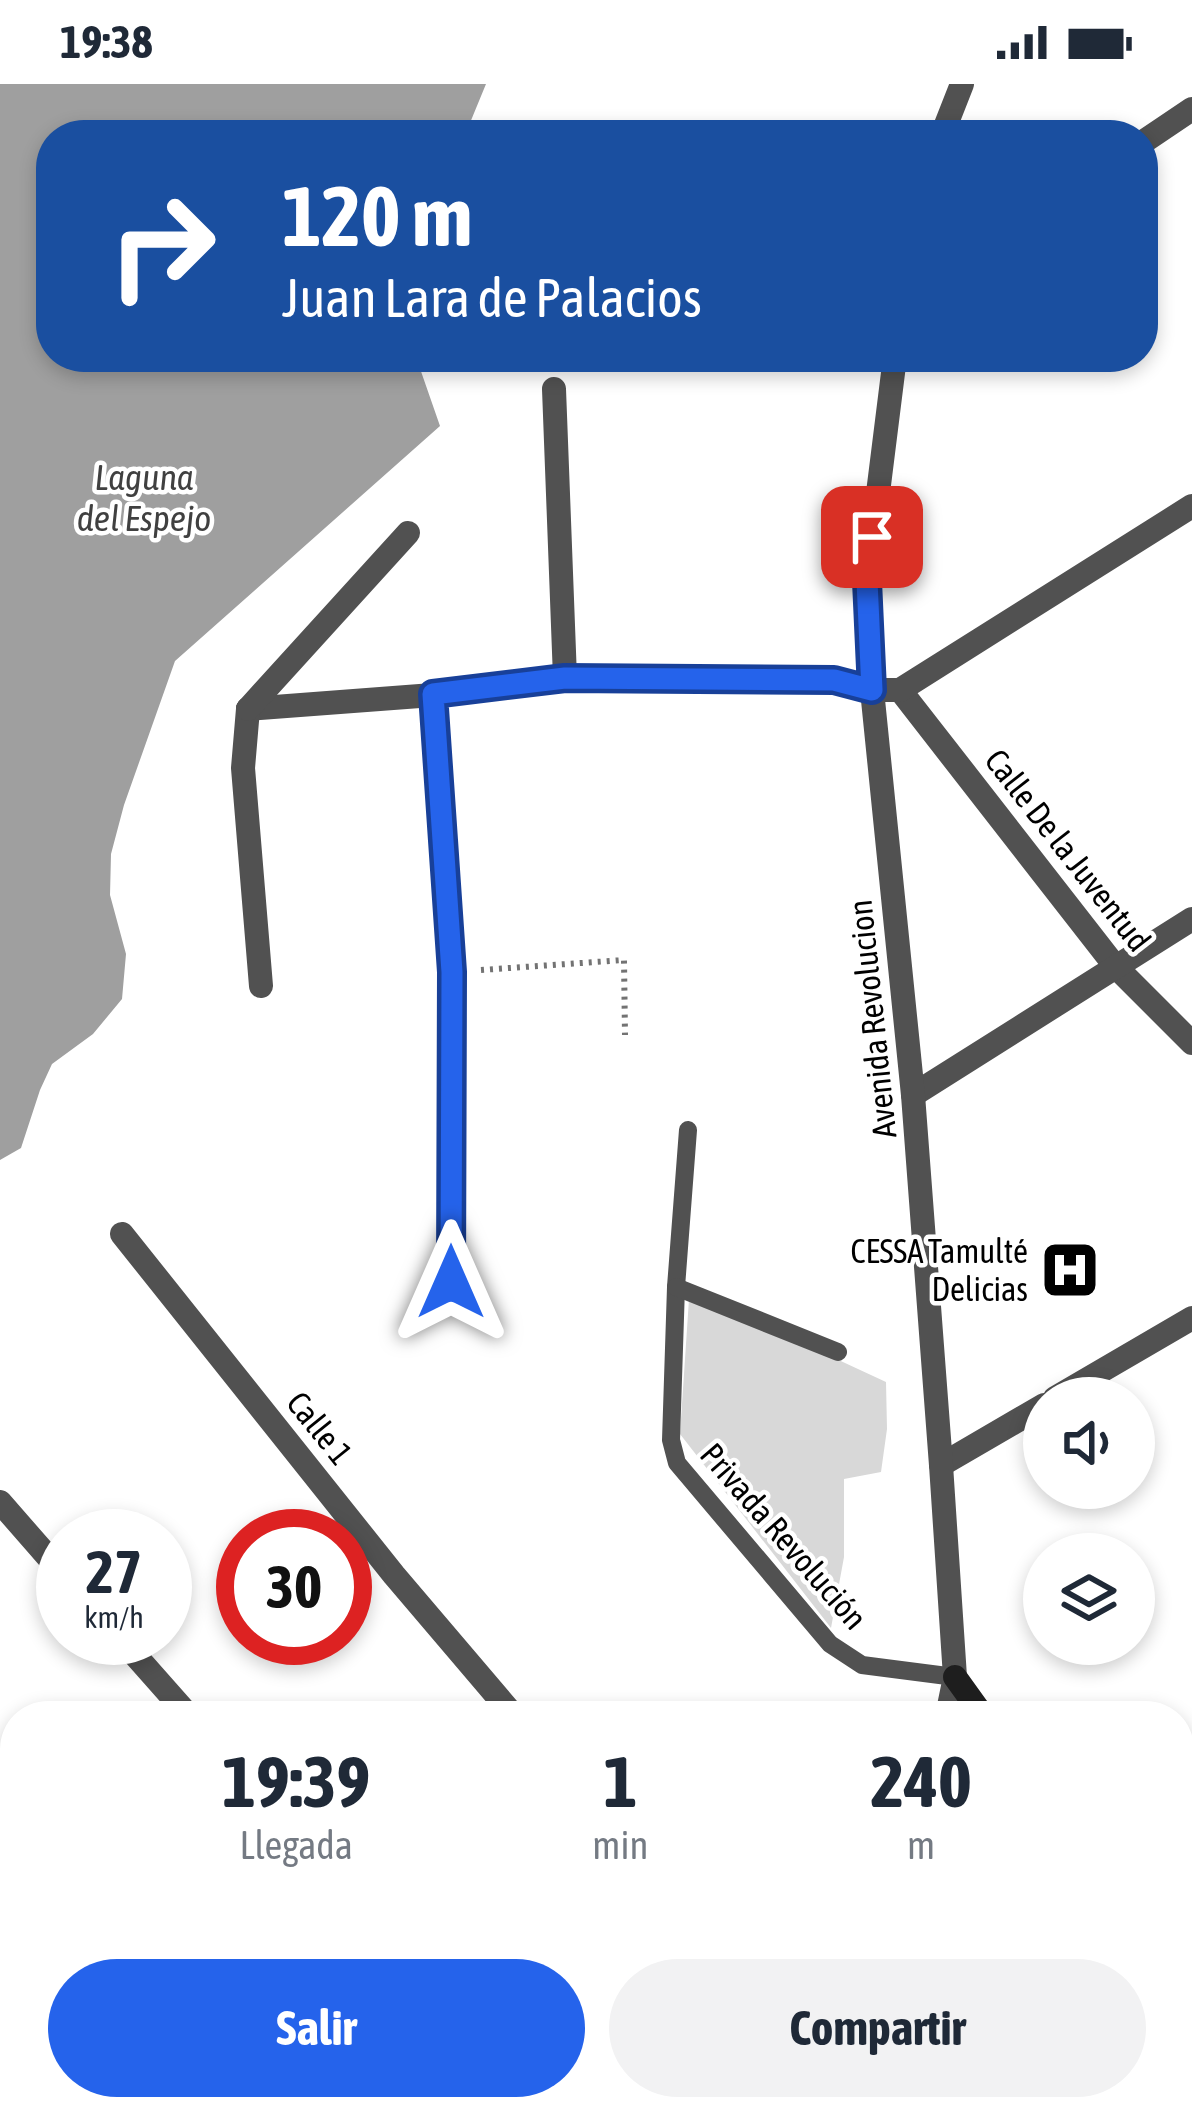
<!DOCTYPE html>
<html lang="es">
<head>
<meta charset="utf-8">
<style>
  body { margin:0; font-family:"Asap Condensed",sans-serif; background:#f2f2f3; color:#1f2937; height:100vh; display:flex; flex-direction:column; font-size:45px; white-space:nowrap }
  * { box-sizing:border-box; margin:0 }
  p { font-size:39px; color:#747a83 }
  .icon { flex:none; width:66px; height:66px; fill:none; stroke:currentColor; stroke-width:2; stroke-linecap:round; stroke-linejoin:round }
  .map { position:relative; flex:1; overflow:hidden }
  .sheet { position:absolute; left:0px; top:1617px; width:1194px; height:420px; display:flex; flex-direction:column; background:#fff; border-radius:48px 48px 0 0; box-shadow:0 6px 18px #0003 }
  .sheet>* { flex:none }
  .hud { position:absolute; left:36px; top:36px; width:1122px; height:252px; border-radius:48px; box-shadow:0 6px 18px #0003; background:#1a4fa0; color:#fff; overflow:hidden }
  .fabs { position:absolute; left:1023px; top:1293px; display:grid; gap:24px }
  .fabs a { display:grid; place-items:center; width:132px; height:132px; border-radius:50%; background:#fff; box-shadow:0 6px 18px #0003; font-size:60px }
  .speed { position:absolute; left:36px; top:1425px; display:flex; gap:24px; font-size:60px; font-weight:700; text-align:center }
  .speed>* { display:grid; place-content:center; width:156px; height:156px; border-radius:50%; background:#fff; box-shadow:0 6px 18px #0003; line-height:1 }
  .speed small { font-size:30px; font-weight:400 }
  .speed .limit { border:18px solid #d22; background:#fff; color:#111 }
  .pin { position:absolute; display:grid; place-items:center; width:102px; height:102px; color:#fff; margin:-51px; border-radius:24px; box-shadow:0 6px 18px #0006 }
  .me { position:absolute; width:132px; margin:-66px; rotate:0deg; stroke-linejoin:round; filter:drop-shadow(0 0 9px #0008) }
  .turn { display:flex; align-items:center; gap:42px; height:252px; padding:0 48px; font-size:54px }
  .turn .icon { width:156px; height:156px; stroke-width:2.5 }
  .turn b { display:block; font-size:84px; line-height:102px }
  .eta { display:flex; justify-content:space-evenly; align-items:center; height:204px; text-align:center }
  .eta b { font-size:72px; font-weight:700; line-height:84px }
  .action { display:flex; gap:24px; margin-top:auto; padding:24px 48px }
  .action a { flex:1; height:138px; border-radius:72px; background:#2563eb; color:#fff; font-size:48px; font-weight:700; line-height:138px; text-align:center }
  .action a+a { background:#f2f2f3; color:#1f2937 }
  .status { display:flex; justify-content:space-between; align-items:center; height:84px; padding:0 60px; background:#fff; direction:ltr }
  .status svg { height:33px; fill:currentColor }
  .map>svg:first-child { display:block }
  .green { fill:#d8d8d8 }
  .water { fill:#9f9f9f }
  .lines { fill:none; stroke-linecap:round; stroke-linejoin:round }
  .path { stroke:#737373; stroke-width:6; stroke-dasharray:3 6; stroke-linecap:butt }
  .service { stroke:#515151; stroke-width:18 }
  .minor { stroke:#515151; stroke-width:24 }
  .tertiary { stroke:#515151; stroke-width:24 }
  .secondary { stroke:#1e1e1e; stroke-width:24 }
  .primary { stroke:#000; stroke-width:30 }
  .route-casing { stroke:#184099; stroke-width:30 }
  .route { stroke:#2563eb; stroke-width:21 }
  .labels { text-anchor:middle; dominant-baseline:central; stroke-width:9; stroke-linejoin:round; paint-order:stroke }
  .street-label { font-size:33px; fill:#000; stroke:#fff }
  .poi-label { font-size:33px; fill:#000; stroke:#fff; text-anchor:end }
  .water-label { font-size:36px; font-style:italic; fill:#404040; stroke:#fff }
</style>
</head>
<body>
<div class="status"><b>19:38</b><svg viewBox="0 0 49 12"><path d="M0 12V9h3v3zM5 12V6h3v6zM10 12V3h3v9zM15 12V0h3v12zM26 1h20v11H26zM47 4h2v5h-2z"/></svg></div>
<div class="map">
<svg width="1192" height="2037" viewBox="0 0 1192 2037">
  <rect width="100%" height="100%" fill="#fff"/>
  <!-- green -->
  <g class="green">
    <path d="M689 1215 789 1253 886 1298 887 1345 881 1388 844 1395V1473L831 1544 680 1350Z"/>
    <path d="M1179 1899 1192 1906V1928L1188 1933 1183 1955 1192 2012V2037H1061V2022H1179Z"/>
    <path d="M902 2022H1003L999 2037H891Z"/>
  </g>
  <!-- water -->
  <path class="water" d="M0 0H486L465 51H51V273H416L440 342 175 577 124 721 111 770 110 811 126 870 122 915 93 950 52 980 40 1006 21 1064 0 1076Z"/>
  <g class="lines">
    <!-- path -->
    <path class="path" d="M481 886 624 876 625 951"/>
    <!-- service -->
    <g class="service">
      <path d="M688 1046 676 1203 671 1356 677 1379 830 1560 862 1581 955 1593"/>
      <path d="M676 1203 838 1268"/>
      <path d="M303 2037 319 2022"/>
    </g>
    <!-- minor -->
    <g class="minor">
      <path d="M1143 58 1192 25"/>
      <path d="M554 305 565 594"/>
      <path d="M900 606 1115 882 1192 959"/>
      <path d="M433 611 452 888 451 1198"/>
      <path d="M248 625 433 611 565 594 834 596 872 606H900L1192 422"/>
      <path d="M248 625 243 684 261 902"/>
      <path d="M248 625 408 449"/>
      <path d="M913 1011 1192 835"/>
      <path d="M122 1150 394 1491 514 1632"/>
      <path d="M1055 1314 1192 1234"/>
      <path d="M941 1381 1044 1321"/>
      <path d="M0 1418 63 1490"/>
      <path d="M120 1554 189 1632"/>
      <path d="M1179 1701 1192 1691"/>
    </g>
    <!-- tertiary -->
    <g class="tertiary">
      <path d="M942 51 962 0"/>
      <path d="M895 273 867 497 872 606 913 1011 941 1381 955 1593 947 1632"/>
      <path d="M0 1727 15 1731"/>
    </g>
    <!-- secondary -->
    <g class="secondary">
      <path d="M955 1593 978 1625 980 1632"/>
      <path d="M1022 2022 1023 2037"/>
    </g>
    <!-- primary -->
    <g class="primary">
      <path d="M0 1766 15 1771"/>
      <path d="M0 1817 15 1821"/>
      <path d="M1179 1849 1192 1856"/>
      <path d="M667 2022 692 2037"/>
      <path d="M714 2022 771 2037"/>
      <path d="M767 2035C796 2034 828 2036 854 2022"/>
    </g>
  </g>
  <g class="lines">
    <defs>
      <path id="route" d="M451 1198 452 888 433 610 565 594 834 596 872 606 867 497 872 453"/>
    </defs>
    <!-- route casing -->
    <use href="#route" class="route-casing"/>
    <!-- route -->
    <use href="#route" class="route"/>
  </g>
  <!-- icons -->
  <defs>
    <symbol id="hospital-square" viewBox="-11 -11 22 22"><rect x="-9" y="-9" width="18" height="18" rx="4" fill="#000" stroke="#fff"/><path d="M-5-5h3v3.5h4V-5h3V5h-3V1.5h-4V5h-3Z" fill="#fff"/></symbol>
  </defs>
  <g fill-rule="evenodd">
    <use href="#hospital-square" x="1037" y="1153" width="66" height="66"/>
  </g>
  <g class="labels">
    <!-- street labels -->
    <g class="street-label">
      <text transform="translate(1068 766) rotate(52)">Calle De la Juventud</text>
      <text transform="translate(872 935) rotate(-96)">Avenida Revolucion</text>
      <text transform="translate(320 1344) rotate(51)">Calle 1</text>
      <text transform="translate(784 1452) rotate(49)">Privada Revolución</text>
    </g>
    <!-- poi labels -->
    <g class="poi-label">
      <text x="1028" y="1167">CESSA Tamulté<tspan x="1028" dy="38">Delicias</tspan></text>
    </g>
    <!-- water labels -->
    <g class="water-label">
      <text x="144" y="393">Laguna<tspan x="144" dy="41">del Espejo</tspan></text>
    </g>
  </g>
</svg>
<div class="fabs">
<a><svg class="icon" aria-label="sound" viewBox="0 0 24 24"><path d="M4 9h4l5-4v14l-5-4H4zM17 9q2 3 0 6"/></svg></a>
<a><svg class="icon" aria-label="layers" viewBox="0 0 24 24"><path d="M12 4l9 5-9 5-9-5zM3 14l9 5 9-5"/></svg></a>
</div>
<div class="speed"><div>27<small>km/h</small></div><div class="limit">30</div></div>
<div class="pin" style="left:872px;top:453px;background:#d93025"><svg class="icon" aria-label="arrive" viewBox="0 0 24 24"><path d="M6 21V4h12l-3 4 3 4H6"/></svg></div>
<svg class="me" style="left:451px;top:1198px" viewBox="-20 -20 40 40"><path d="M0-17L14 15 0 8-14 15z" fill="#2563eb" stroke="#fff" stroke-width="4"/></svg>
<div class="hud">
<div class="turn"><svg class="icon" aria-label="right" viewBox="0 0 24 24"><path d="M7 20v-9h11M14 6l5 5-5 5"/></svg><div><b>120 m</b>Juan Lara de Palacios</div></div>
</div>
<section class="sheet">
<div class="eta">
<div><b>19:39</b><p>Llegada</p></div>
<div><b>1</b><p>min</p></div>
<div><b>240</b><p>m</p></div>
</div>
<div class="action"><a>Salir</a><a>Compartir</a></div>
</section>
</div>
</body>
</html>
